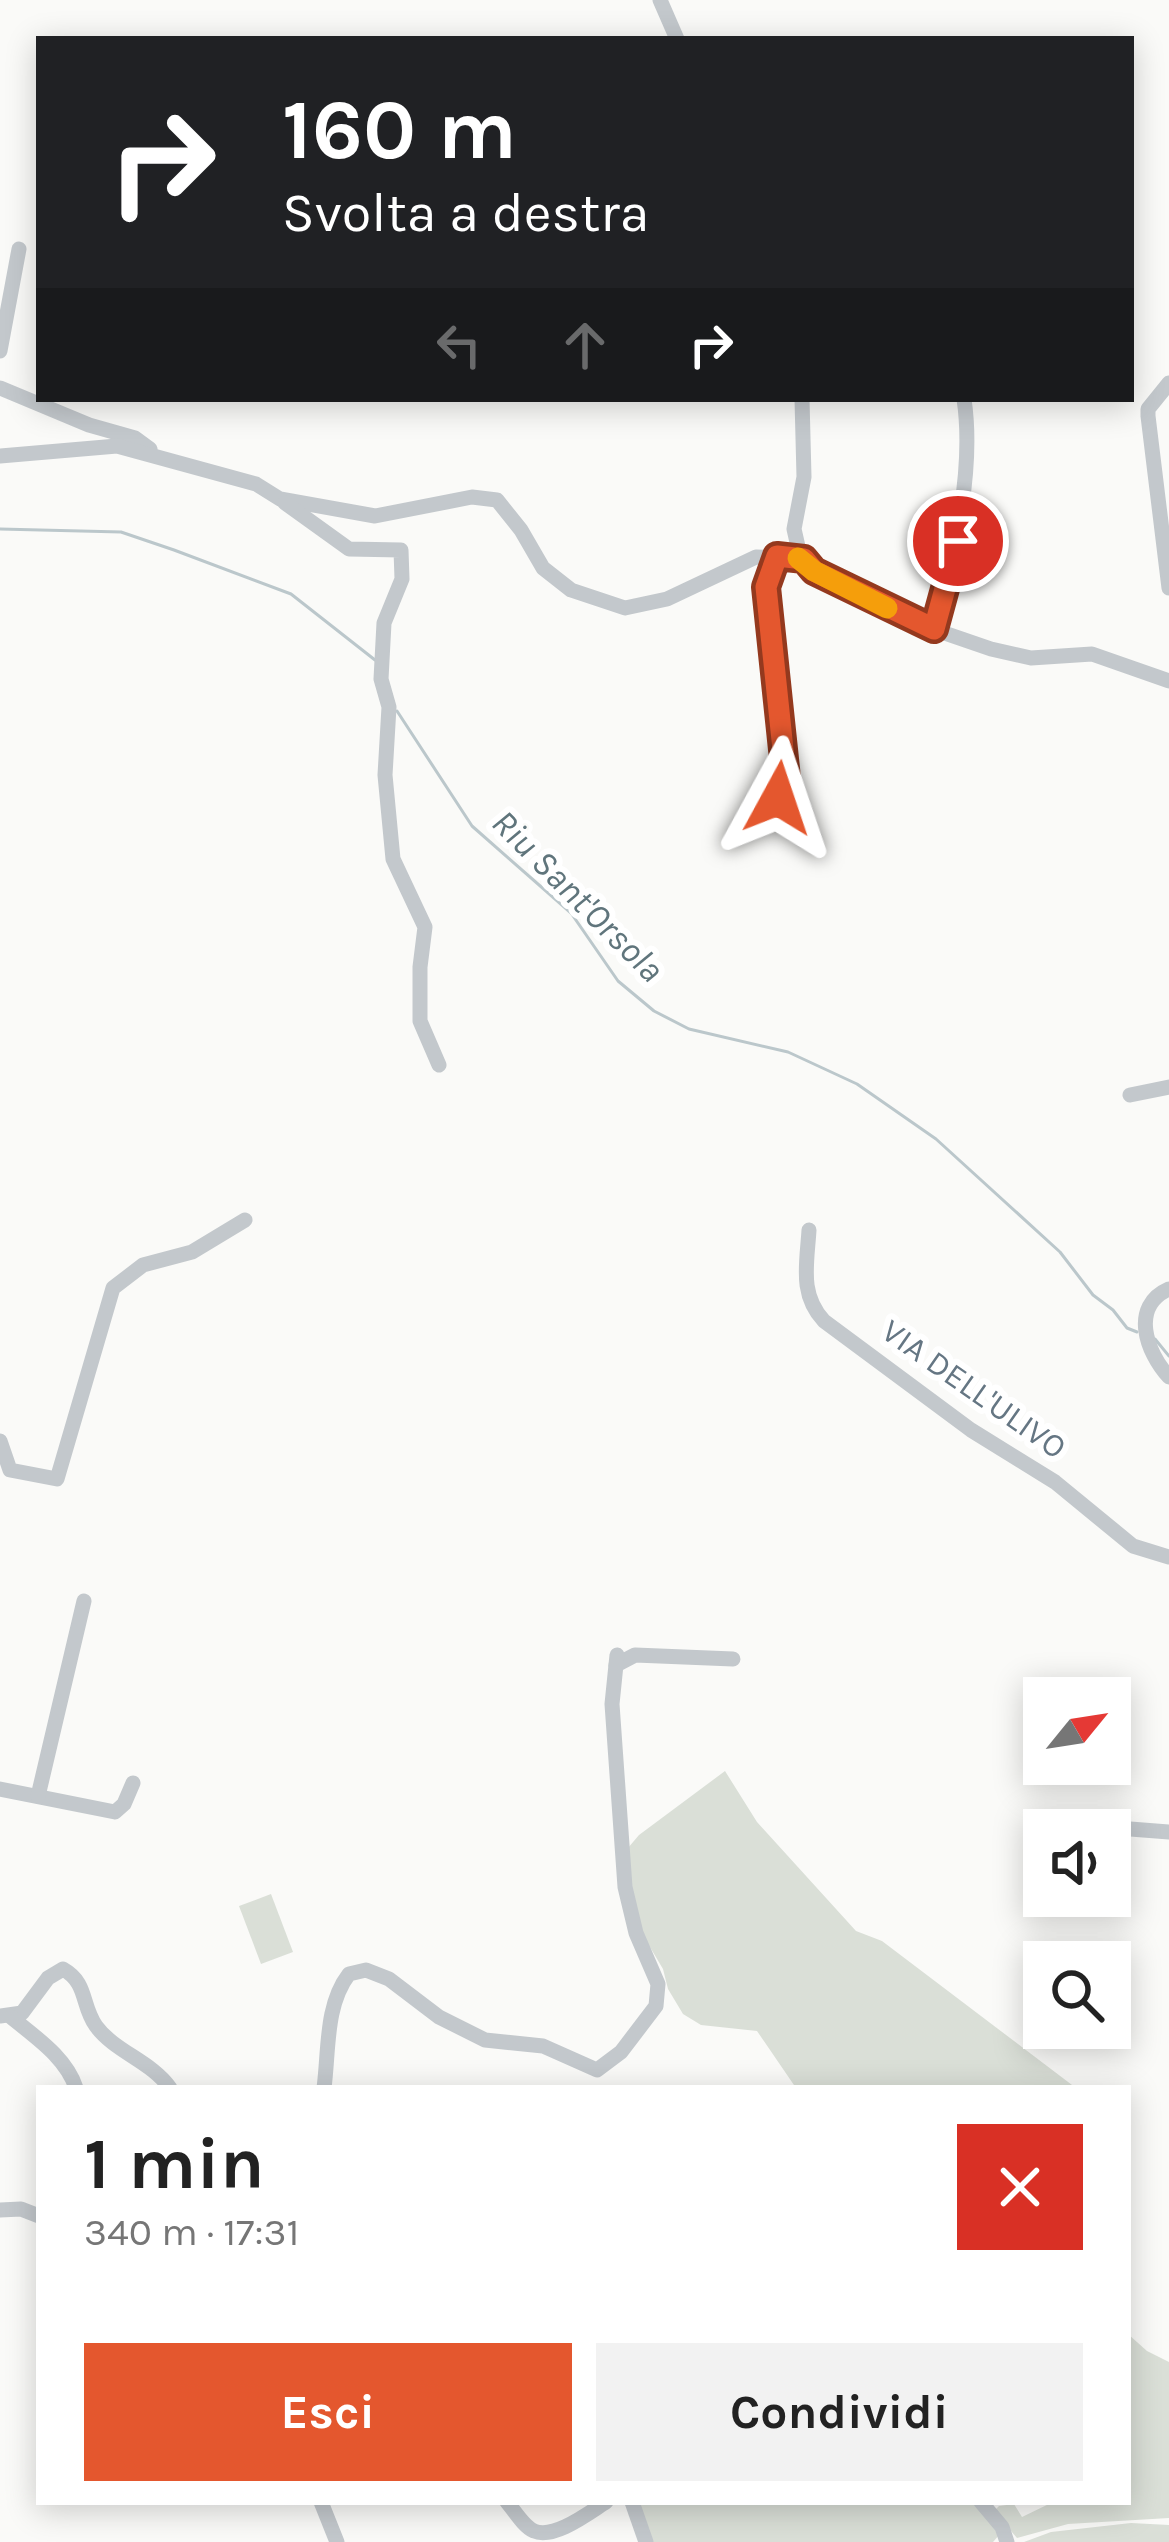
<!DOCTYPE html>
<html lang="it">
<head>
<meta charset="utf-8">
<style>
  body { margin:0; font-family:Karla,sans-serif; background:#f2f2f2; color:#222; height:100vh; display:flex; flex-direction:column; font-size:45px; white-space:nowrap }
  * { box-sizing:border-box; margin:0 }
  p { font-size:39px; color:#767676 }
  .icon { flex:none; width:66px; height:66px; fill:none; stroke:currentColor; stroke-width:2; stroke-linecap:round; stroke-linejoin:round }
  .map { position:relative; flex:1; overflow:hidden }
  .details { position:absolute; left:36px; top:2085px; width:1095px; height:420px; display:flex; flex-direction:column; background:#fff; border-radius:0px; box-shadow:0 6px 30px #0003 }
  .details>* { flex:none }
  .top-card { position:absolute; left:36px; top:36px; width:1098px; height:366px; border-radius:0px; box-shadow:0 6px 30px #0003; background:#202124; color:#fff; overflow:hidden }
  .needle { width:78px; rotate:60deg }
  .controls { position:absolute; left:1023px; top:1677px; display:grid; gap:24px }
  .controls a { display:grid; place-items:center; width:108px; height:108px; border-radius:0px; background:#fff; box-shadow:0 6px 30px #0003; font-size:60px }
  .pin { position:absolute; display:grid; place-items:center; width:102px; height:102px; color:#fff; margin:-51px; border:6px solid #fff; border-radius:50%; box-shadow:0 3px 12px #0007 }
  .me { position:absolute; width:132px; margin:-66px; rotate:5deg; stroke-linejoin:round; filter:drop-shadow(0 0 9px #0008) }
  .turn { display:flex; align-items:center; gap:42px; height:252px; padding:0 48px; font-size:54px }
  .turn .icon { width:156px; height:156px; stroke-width:2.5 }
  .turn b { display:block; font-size:84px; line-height:102px }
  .lanes { display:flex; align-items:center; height:114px; padding:0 48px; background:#0003; justify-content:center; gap:60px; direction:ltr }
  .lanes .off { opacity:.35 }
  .round { display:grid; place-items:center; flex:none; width:126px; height:126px; border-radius:0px; background:#f2f2f2 }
  .overview { display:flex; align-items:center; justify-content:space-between; height:204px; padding:0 48px }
  h1 { font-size:72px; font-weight:700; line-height:90px }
  .action { display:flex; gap:24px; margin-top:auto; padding:24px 48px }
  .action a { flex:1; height:138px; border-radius:0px; background:#e4572e; color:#fff; font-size:48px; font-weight:700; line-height:138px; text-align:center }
  .action a+a { background:#f2f2f2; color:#222 }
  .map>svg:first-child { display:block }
  .green { fill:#dadfd7 }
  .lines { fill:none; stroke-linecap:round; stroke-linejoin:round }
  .stream { stroke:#bbc7cb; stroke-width:3 }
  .minor { stroke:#c3c8cc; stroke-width:15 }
  .route-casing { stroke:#94391e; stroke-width:30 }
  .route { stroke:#e4572e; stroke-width:21 }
  .slow { stroke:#f59e0b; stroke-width:21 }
  .labels { text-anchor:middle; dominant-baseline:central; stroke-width:12; stroke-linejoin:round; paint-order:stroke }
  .street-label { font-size:33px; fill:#657683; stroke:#fff }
  .water-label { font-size:36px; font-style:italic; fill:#60757c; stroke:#fff }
</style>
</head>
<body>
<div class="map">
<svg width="1169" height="2542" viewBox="0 0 1169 2542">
  <rect width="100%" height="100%" fill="#fafaf8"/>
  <!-- green -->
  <g class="green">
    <path d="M725 1771 757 1822 856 1931 882 1941 1076 2088H796L757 2031 701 2025 683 2014 668 1989 663 1969 631 1915 622 1855 639 1835Z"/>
    <path d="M271 1894 293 1952 261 1964 239 1906Z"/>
    <path d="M1128 2334 1147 2351 1169 2362V2518L1068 2524 1017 2538 994 2511 999 2506 1014 2504 1022 2517 1053 2502H1128Z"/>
    <path d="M638 2502H976L1000 2534 993 2542H651Z"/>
    <path d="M1131 2523 1169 2525V2542H1024L1051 2532Z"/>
  </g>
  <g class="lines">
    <!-- stream -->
    <g class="stream">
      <path d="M0 529 121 532 174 550 291 594 375 660"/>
      <path d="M397 711 472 826 571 913 618 981 654 1011 689 1029 788 1052 857 1084 936 1139 1060 1252 1093 1295 1113 1310 1127 1328 1137 1332"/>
      <path d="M1155 1339 1169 1356"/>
    </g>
    <!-- minor -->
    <g class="minor">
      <path d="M660 0 677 39"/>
      <path d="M0 351 19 249"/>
      <path d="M1169 383 1148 409V416L1169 588"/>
      <path d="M0 388 89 425 135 438 150 449"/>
      <path d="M802 399 804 477 794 529 799 551 814 571 924 626 991 649 1031 658 1092 654 1169 681"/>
      <path d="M0 456 117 446 256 484 280 499 375 516 472 497 497 500 521 530 543 568 571 590 625 608 667 599 756 557 804 559"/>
      <path d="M285 503 349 549 401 550 402 579 384 623 381 679 389 707 385 775 393 859 425 927 420 967V1021L439 1065"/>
      <path d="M934 630C953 558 975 473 964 399"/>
      <path d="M746 817 777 798 786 779 767 587 777 556"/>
      <path d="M1130 1095 1169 1087"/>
      <path d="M809 1230C807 1264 799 1294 824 1321L971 1430 1055 1482 1133 1546 1169 1557"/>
      <path d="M1169 1289C1130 1306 1146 1352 1169 1377"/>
      <path d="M0 1441 10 1470 57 1479 113 1288 143 1265 192 1252 245 1220"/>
      <path d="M616 1665 635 1655 733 1659"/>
      <path d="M0 1789 115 1812 124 1804 133 1783"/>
      <path d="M38 1796 84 1601"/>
      <path d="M1092 1826 1169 1832"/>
      <path d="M0 2016 22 2013 48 1978 63 1969C88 1983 81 2005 96 2026 115 2052 151 2061 170 2088"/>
      <path d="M11 2017C35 2037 66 2057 76 2088"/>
      <path d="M324 2088C329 2051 325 2005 349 1974L366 1970 389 1979 439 2017 485 2040 543 2046 597 2070 621 2052 656 2006 658 1984 636 1933 625 1887 612 1704 617 1655"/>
      <path d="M0 2210 21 2209 39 2216"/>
      <path d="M321 2502 337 2542"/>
      <path d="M507 2502C514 2510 524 2527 534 2531 554 2540 590 2512 606 2502"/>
      <path d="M632 2502 646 2542"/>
      <path d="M981 2502 1002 2527 1007 2542"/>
    </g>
  </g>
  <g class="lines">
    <defs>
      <path id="route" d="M778 798 786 778 766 587 777 556 804 559 814 571 934 629 958 541"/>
    </defs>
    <!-- route casing -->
    <use href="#route" class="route-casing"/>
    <!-- route -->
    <use href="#route" class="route"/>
    <!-- slow -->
    <path class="slow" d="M798 558 814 571 887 608"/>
  </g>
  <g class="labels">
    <!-- street labels -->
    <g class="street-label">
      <text transform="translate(974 1389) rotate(35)">VIA DELL'ULIVO</text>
    </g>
    <!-- water labels -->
    <g class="water-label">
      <text transform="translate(578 896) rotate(45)">Riu Sant'Orsola</text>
    </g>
  </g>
</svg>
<div class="controls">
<a><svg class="needle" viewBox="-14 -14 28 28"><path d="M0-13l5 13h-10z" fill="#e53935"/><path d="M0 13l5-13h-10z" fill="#767676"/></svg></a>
<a><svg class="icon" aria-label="sound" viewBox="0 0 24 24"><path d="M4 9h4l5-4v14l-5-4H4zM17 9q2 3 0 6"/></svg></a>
<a><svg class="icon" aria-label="search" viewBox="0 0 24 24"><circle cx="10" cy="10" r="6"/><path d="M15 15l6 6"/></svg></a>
</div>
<div class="pin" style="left:958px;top:541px;background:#d93025"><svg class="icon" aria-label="arrive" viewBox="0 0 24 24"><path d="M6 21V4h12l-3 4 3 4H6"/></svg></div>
<svg class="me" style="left:778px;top:798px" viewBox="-20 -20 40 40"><path d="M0-17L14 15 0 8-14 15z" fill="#e4572e" stroke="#fff" stroke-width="4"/></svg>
<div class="top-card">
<div class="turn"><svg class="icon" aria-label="right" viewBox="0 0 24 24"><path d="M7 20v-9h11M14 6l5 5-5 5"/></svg><div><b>160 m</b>Svolta a destra</div></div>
<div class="lanes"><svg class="icon off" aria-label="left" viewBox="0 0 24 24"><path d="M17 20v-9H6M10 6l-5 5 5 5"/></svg><svg class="icon off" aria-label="ahead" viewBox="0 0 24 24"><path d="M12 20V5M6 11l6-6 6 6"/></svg><svg class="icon" aria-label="right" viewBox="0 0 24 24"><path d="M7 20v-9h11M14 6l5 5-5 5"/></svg></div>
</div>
<section class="details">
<div class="overview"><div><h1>1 min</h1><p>340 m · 17:31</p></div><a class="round" style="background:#d93025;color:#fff"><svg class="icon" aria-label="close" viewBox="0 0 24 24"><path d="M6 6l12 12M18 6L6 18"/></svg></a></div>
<div class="action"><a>Esci</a><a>Condividi</a></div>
</section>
</div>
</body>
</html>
